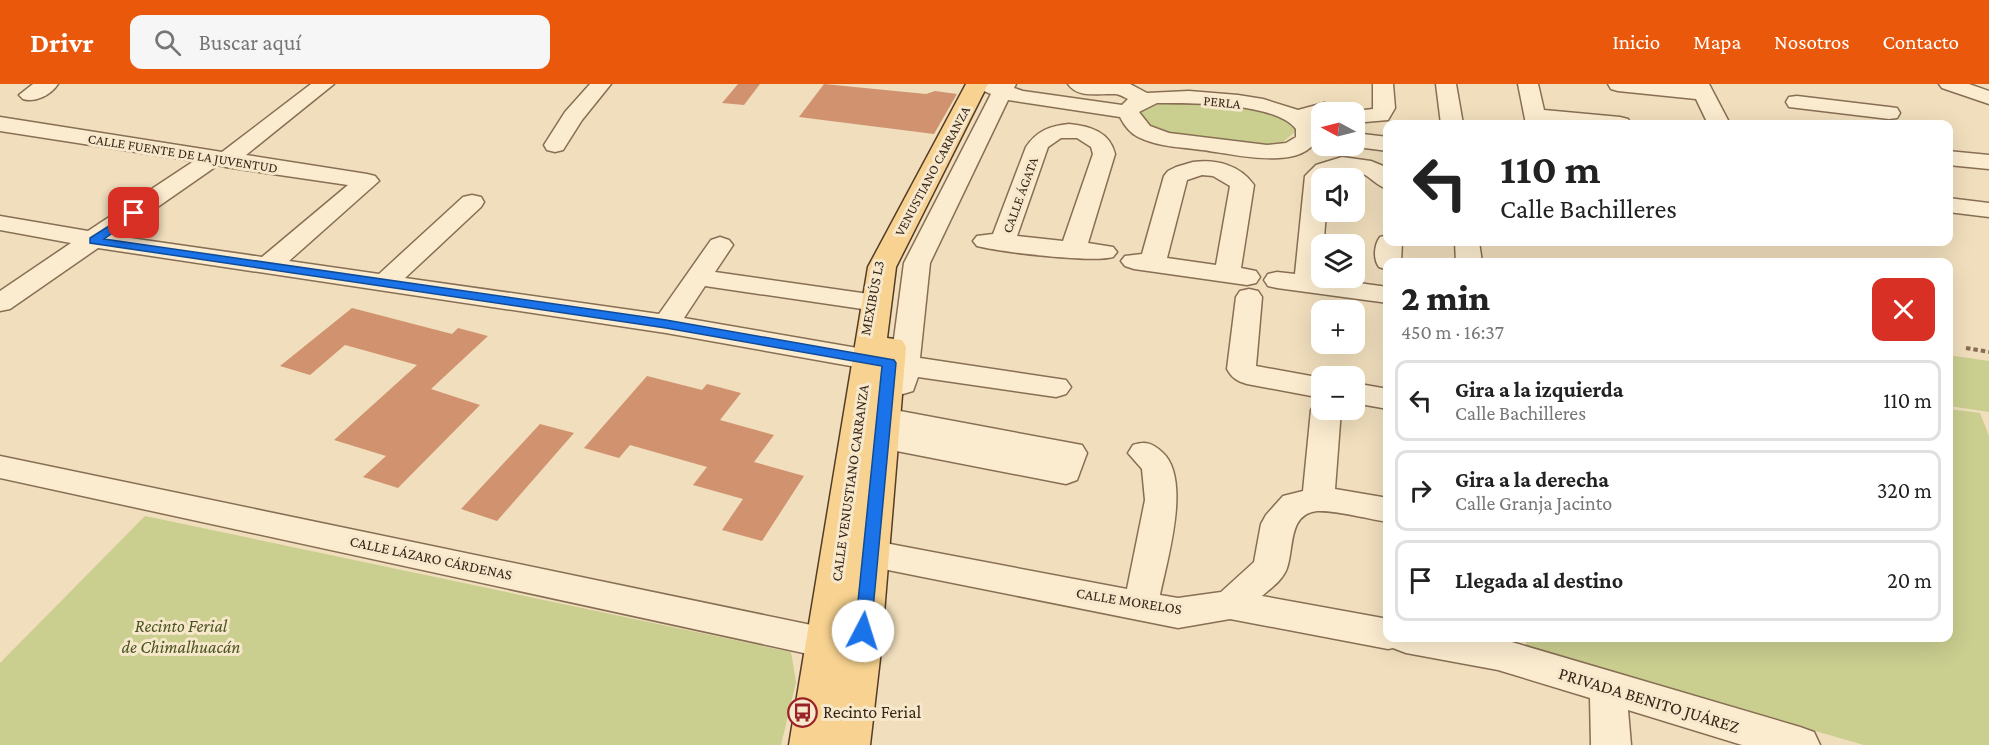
<!DOCTYPE html>
<html lang="es">
<head>
<meta charset="utf-8">
<style>
  body { margin:0; font-family:"Crimson Pro",serif; background:#f6f6f6; color:#222; height:100vh; display:flex; flex-direction:column; font-size:22px; white-space:nowrap }
  * { box-sizing:border-box; margin:0 }
  p { font-size:20px; color:#767676 }
  .icon { flex:none; width:33px; height:33px; fill:none; stroke:currentColor; stroke-width:2; stroke-linecap:round; stroke-linejoin:round }
  .map { position:relative; flex:1; overflow:hidden }
  .details { position:absolute; left:1383px; top:174px; width:570px; height:384px; display:flex; flex-direction:column; background:#fff; border-radius:12px; box-shadow:0 6px 24px #0002 }
  .details>* { flex:none }
  .guide { position:absolute; left:1383px; top:36px; width:570px; height:126px; border-radius:12px; box-shadow:0 6px 24px #0002; background:#fff; color:#222; overflow:hidden }
  .needle { width:39px; rotate:277deg }
  .tools { position:absolute; left:1311px; top:18px; display:grid; gap:12px }
  .tools a { display:grid; place-items:center; width:54px; height:54px; border-radius:12px; background:#fff; box-shadow:0 6px 24px #0002; font-size:30px }
  .pin { position:absolute; display:grid; place-items:center; width:51px; height:51px; color:#fff; margin:-26px; border-radius:12px; box-shadow:0 3px 9px #0006 }
  .me { position:absolute; width:66px; margin:-33px; rotate:5deg; stroke-linejoin:round; filter:drop-shadow(0 0 4px #0008) }
  .turn { display:flex; align-items:center; gap:21px; height:126px; padding:0 18px; font-size:27px }
  .turn .icon { width:78px; height:78px; stroke-width:2.5 }
  .turn b { display:block; font-size:42px; line-height:51px }
  .round { display:grid; place-items:center; flex:none; width:63px; height:63px; border-radius:12px; background:#f6f6f6 }
  .overview { display:flex; align-items:center; justify-content:space-between; height:102px; padding:0 18px }
  h1 { font-size:36px; font-weight:800; line-height:45px }
  ul { padding:0; list-style:none }
  li { display:flex; align-items:center; gap:18px; height:81px; margin:0 12px 9px; padding:0 6px; border:3px solid #e0e0e0; border-radius:12px }
  li div { flex:1 }
  li b { display:block; font-size:22px }
  li em { font-style:normal }
  header { display:flex; align-items:center; gap:36px; box-sizing:border-box; height:84px; padding:0 30px; background:#ea580c; color:#fff }
  header strong { font-size:28px }
  nav { display:flex; gap:33px; margin-inline-start:auto; font-size:21px }
  .search { width:420px; height:54px; background:#f6f6f6; display:flex; align-items:center; gap:15px; box-sizing:border-box; padding:0 21px; border-radius:12px; color:#767676; font-size:22px }
  .map>svg:first-child { display:block }
  .green { fill:#cace8f }
  .building { fill:#d1936f }
  .lines { fill:none; stroke-linecap:round; stroke-linejoin:round }
  .minor-casing { stroke:#886e54; stroke-width:3 }
  .major-casing { stroke:#553c29; stroke-width:3 }
  .path { stroke:#886e54; stroke-width:4; stroke-dasharray:4.5 3; stroke-linecap:butt }
  .minor { fill:#fbeccf; fill-rule:evenodd }
  .major { fill:#f7d290; fill-rule:evenodd }
  .route { fill:#1a73e8; stroke:#114b97; stroke-width:1.5 }
  .labels { text-anchor:middle; dominant-baseline:central; stroke-width:6; stroke-linejoin:round; paint-order:stroke }
  .far-street-label { font-size:14px; fill:#37271a; stroke:#f7e8cc }
  .street-label { font-size:15px; fill:#37271a; stroke:#f7e8cc }
  .near-park-label { font-size:18px; font-style:italic; fill:#4a5420; stroke:#f7e8cc }
  .near-street-label { font-size:18px; fill:#37271a; stroke:#f7e8cc }
  .near-poi-label { font-size:18px; fill:#37271a; stroke:#f7e8cc; text-anchor:start }
</style>
</head>
<body>
<header>
<strong>Drivr</strong>
<div class="search"><svg class="icon" aria-label="search" viewBox="0 0 24 24"><circle cx="10" cy="10" r="6"/><path d="M15 15l6 6"/></svg>Buscar aquí</div>
<nav><a>Inicio</a><a>Mapa</a><a>Nosotros</a><a>Contacto</a></nav>
</header>
<div class="map">
<svg width="1989" height="661" viewBox="0 0 1989 661">
  <rect width="100%" height="100%" fill="#f0debc"/>
  <!-- green -->
  <g class="green">
    <path d="M1171 15C1196 18 1261 20 1281 30 1287 33 1294 40 1296 47L1283 58 1266 60 1157 47 1146 44 1136 26 1142 21Z"/>
    <path d="M1948 271 1989 277V328L1949 322Z"/>
    <path d="M1949 325 1980 329 1989 352V661H1864L1526 564V554H1948Z"/>
    <path d="M145 432 791 568 796 598 781 661H0V579Z"/>
  </g>
  <!-- building -->
  <g class="building">
    <path d="M738 0H760L744 21 722 19Z"/>
    <path d="M824 0 926 10 935 7 957 10 934 50 799 33Z"/>
    <path d="M352 224 452 250 458 244 488 252 431 305 480 321 398 404 363 393 386 372 334 356 417 281 345 261 310 291 280 282Z"/>
    <path d="M647 292 702 306 707 300 741 309 720 336 774 351 754 378 804 392 762 457 722 446 743 415 693 401 707 383 630 361 619 374 584 364Z"/>
    <path d="M540 340 574 349 497 437 461 425Z"/>
  </g>
  <g class="lines">
    <defs>
      <g id="minor">
        <path d="M33 0H58C51 11 35 19 23 15L19 11Z"/>
        <path d="M311 0H334L246 71 367 90 375 92 379 97 289 177 379 190 463 113 472 111 481 113 484 118 481 123 405 194 659 230 711 156 720 153 729 156 733 161 715 188 876 211 886 213 889 219 886 225 876 227 705 202 684 234 892 270 904 179 991 10 977 4 974 0H1016L1014 4 1023 7 1122 21 1128 15C1124 13 1119 10 1115 10 1100 9 1078 15 1068 0H1130L1147 9 1189 7 1238 11 1263 15 1298 26 1324 19 1341 23 1344 28H1322V33L1312 36C1317 42 1321 48 1316 56 1300 88 1229 69 1202 66 1181 63 1158 63 1138 53 1130 49 1124 41 1120 33L1008 16 930 179 920 274 1066 296 1071 303 1066 310 1056 313 918 293 913 307 903 310 893 307 888 300 890 289 666 249 98 164 10 225 0 227V207L71 159 0 146V132L88 147 194 77 0 47V33L222 68ZM1157 19C1190 19 1275 18 1296 45V53L1286 59 1267 61 1169 49 1150 42 1139 28ZM218 81 226 83 348 101 262 173 116 152Z"/>
        <path d="M590 0H611L582 36 563 66 555 68 547 66 544 61 565 28Z"/>
        <path d="M1373 0H1393L1395 24 1388 36 1354 39V28H1346L1373 25Z"/>
        <path d="M1436 0H1456L1463 40H1441Z"/>
        <path d="M1518 0H1538L1544 26 1620 33 1628 35 1631 40H1526Z"/>
        <path d="M1608 0H1709L1730 40H1708L1696 15 1618 7 1611 5Z"/>
        <path d="M1939 0H1969L1989 7V20L1942 4Z"/>
        <path d="M1797 12 1889 23 1897 24 1900 29 1897 34 1889 35 1789 23 1786 18 1789 13Z"/>
        <path d="M1069 40C1090 42 1110 48 1115 70L1088 159 1113 163 1117 168 1113 173C1092 179 1000 168 977 162L973 157 977 152 993 150 1026 63C1037 47 1049 42 1069 40ZM1061 54H1077L1091 63 1093 70 1063 157 1017 152 1048 63Z"/>
        <path d="M1354 49 1388 53V67L1349 62H1354Z"/>
        <path d="M1948 67 1989 71V85L1948 81Z"/>
        <path d="M1342 73 1371 77 1388 84V105C1375 102 1368 88 1353 87 1340 85 1333 94 1322 94V128H1326L1321 194 1388 203V219L1277 204 1268 202 1264 196 1268 190 1277 188 1295 190 1305 92 1316 81Z"/>
        <path d="M1193 78C1216 75 1240 81 1254 101L1241 184 1256 187 1260 193 1256 199 1247 201 1134 185 1125 182 1121 177 1125 172 1142 170 1164 92 1168 87 1176 83ZM1202 91 1213 92 1230 102 1216 181 1167 174 1187 96Z"/>
        <path d="M1948 114 1989 119V133L1948 128Z"/>
        <path d="M1388 151V158H1402L1401 178H1388V186L1379 183C1373 175 1374 161 1380 153Z"/>
        <path d="M1455 158H1479L1482 178H1456Z"/>
        <path d="M1249 205 1258 207 1262 213 1256 282 1322 294V314L1247 300C1237 297 1232 294 1227 285L1236 213 1240 207Z"/>
        <path d="M1354 299 1388 305V325L1354 319Z"/>
        <path d="M1322 317V326H1341L1335 405 1388 414V438C1369 435 1335 426 1317 427 1288 430 1294 464 1287 484 1283 496 1271 504 1262 512L1388 535V554H1498L1800 643 1814 648 1820 661H1742L1628 626 1631 661H1591L1590 614 1498 586 1406 569 1393 564 1388 565 1230 535 1178 544 848 478 836 474 831 465 836 456 848 452 1127 505 1145 416 1142 385 1128 369 1133 361C1146 357 1152 359 1162 368 1192 394 1167 476 1160 511L1178 514 1221 508 1254 478 1261 440 1266 431 1283 412 1303 407 1311 326 1315 319Z"/>
        <path d="M884 324 1082 361 1087 369 1077 396 1066 400 871 362 867 354 871 346 881 344 873 341 869 334 873 327Z"/>
        <path d="M0 372 845 548 858 552 863 563 858 574 845 578 0 394Z"/>
      </g>
      <path id="major" d="M966 0H988L896 183 887 254 902 256 906 263 881 566 870 661H789L868 183Z"/>
    </defs>
    <!-- minor casing -->
    <use href="#minor" class="minor-casing"/>
    <!-- major casing -->
    <use href="#major" class="major-casing"/>
    <!-- path -->
    <path class="path" d="M1966 264 1989 268"/>
    <!-- minor -->
    <use href="#minor" class="minor"/>
    <!-- major -->
    <use href="#major" class="major"/>
  </g>
  <!-- route -->
  <path class="route" d="M134 126 137 127V132L104 155 666 236 894 276 896 279 871 547 869 552 863 554 857 552 855 547 882 282 666 244 90 159V154Z"/>
  <!-- icons -->
  <defs>
    <symbol id="bus-ring" viewBox="-11 -11 22 22"><circle r="9.5" fill="#f7e8cc" stroke="#9b2128" stroke-width="1.5"/><path d="M-5-6H5V4H4V6H2V4H-2V6H-4V4H-5ZM-3.5-4V0h7V-4ZM-3.5 1.2v1.5H-2V1.2ZM2 1.2v1.5H3.5V1.2Z" fill="#9b2128"/></symbol>
  </defs>
  <g fill-rule="evenodd">
    <use href="#bus-ring" x="786" y="612" width="33" height="33"/>
  </g>
  <g class="labels">
    <!-- far-street labels -->
    <g class="far-street-label">
      <text transform="translate(1222 18) rotate(6)">PERLA</text>
      <text transform="translate(183 69) rotate(9)">CALLE FUENTE DE LA JUVENTUD</text>
      <text transform="translate(932 87) rotate(-62)">VENUSTIANO CARRANZA</text>
      <text transform="translate(1020 111) rotate(-70)">CALLE ÁGATA</text>
    </g>
    <!-- street labels -->
    <g class="street-label">
      <text transform="translate(872 214) rotate(-79)">MEXIBÚS L3</text>
      <text transform="translate(850 399) rotate(-82)">CALLE VENUSTIANO CARRANZA</text>
      <text transform="translate(431 474) rotate(12)">CALLE LÁZARO CÁRDENAS</text>
      <text transform="translate(1129 517) rotate(9)">CALLE MORELOS</text>
    </g>
    <!-- near-park labels -->
    <g class="near-park-label">
      <text x="181" y="542">Recinto Ferial<tspan x="181" dy="21">de Chimalhuacán</tspan></text>
    </g>
    <!-- near-street labels -->
    <g class="near-street-label">
      <text transform="translate(1649 616) rotate(17)">PRIVADA BENITO JUÁREZ</text>
    </g>
    <!-- near-poi labels -->
    <g class="near-poi-label">
      <text x="823" y="628">Recinto Ferial</text>
    </g>
  </g>
</svg>
<div class="tools">
<a><svg class="needle" viewBox="-14 -14 28 28"><path d="M0-13l5 13h-10z" fill="#e53935"/><path d="M0 13l5-13h-10z" fill="#767676"/></svg></a>
<a><svg class="icon" aria-label="sound" viewBox="0 0 24 24"><path d="M4 9h4l5-4v14l-5-4H4zM17 9q2 3 0 6"/></svg></a>
<a><svg class="icon" aria-label="layers" viewBox="0 0 24 24"><path d="M12 4l9 5-9 5-9-5zM3 14l9 5 9-5"/></svg></a>
<a>+</a>
<a>−</a>
</div>
<div class="pin" style="left:134px;top:129px;background:#d93025"><svg class="icon" aria-label="arrive" viewBox="0 0 24 24"><path d="M6 21V4h12l-3 4 3 4H6"/></svg></div>
<svg class="me" style="left:863px;top:547px" viewBox="-20 -20 40 40"><circle r="19" fill="#fff"/><path d="M0-13L10 11 0 6-10 11z" fill="#1a73e8"/></svg>
<div class="guide">
<div class="turn"><svg class="icon" aria-label="left" viewBox="0 0 24 24"><path d="M17 20v-9H6M10 6l-5 5 5 5"/></svg><div><b>110 m</b>Calle Bachilleres</div></div>
</div>
<section class="details">
<div class="overview"><div><h1>2 min</h1><p>450 m · 16:37</p></div><a class="round" style="background:#d93025;color:#fff"><svg class="icon" aria-label="close" viewBox="0 0 24 24"><path d="M6 6l12 12M18 6L6 18"/></svg></a></div>
<ul>
<li><svg class="icon" aria-label="left" viewBox="0 0 24 24"><path d="M17 20v-9H6M10 6l-5 5 5 5"/></svg><div><b>Gira a la izquierda</b><p>Calle Bachilleres</p></div><em>110 m</em></li>
<li><svg class="icon" aria-label="right" viewBox="0 0 24 24"><path d="M7 20v-9h11M14 6l5 5-5 5"/></svg><div><b>Gira a la derecha</b><p>Calle Granja Jacinto</p></div><em>320 m</em></li>
<li><svg class="icon" aria-label="arrive" viewBox="0 0 24 24"><path d="M6 21V4h12l-3 4 3 4H6"/></svg><div><b>Llegada al destino</b></div><em>20 m</em></li>
</ul>
</section>
</div>
</body>
</html>
